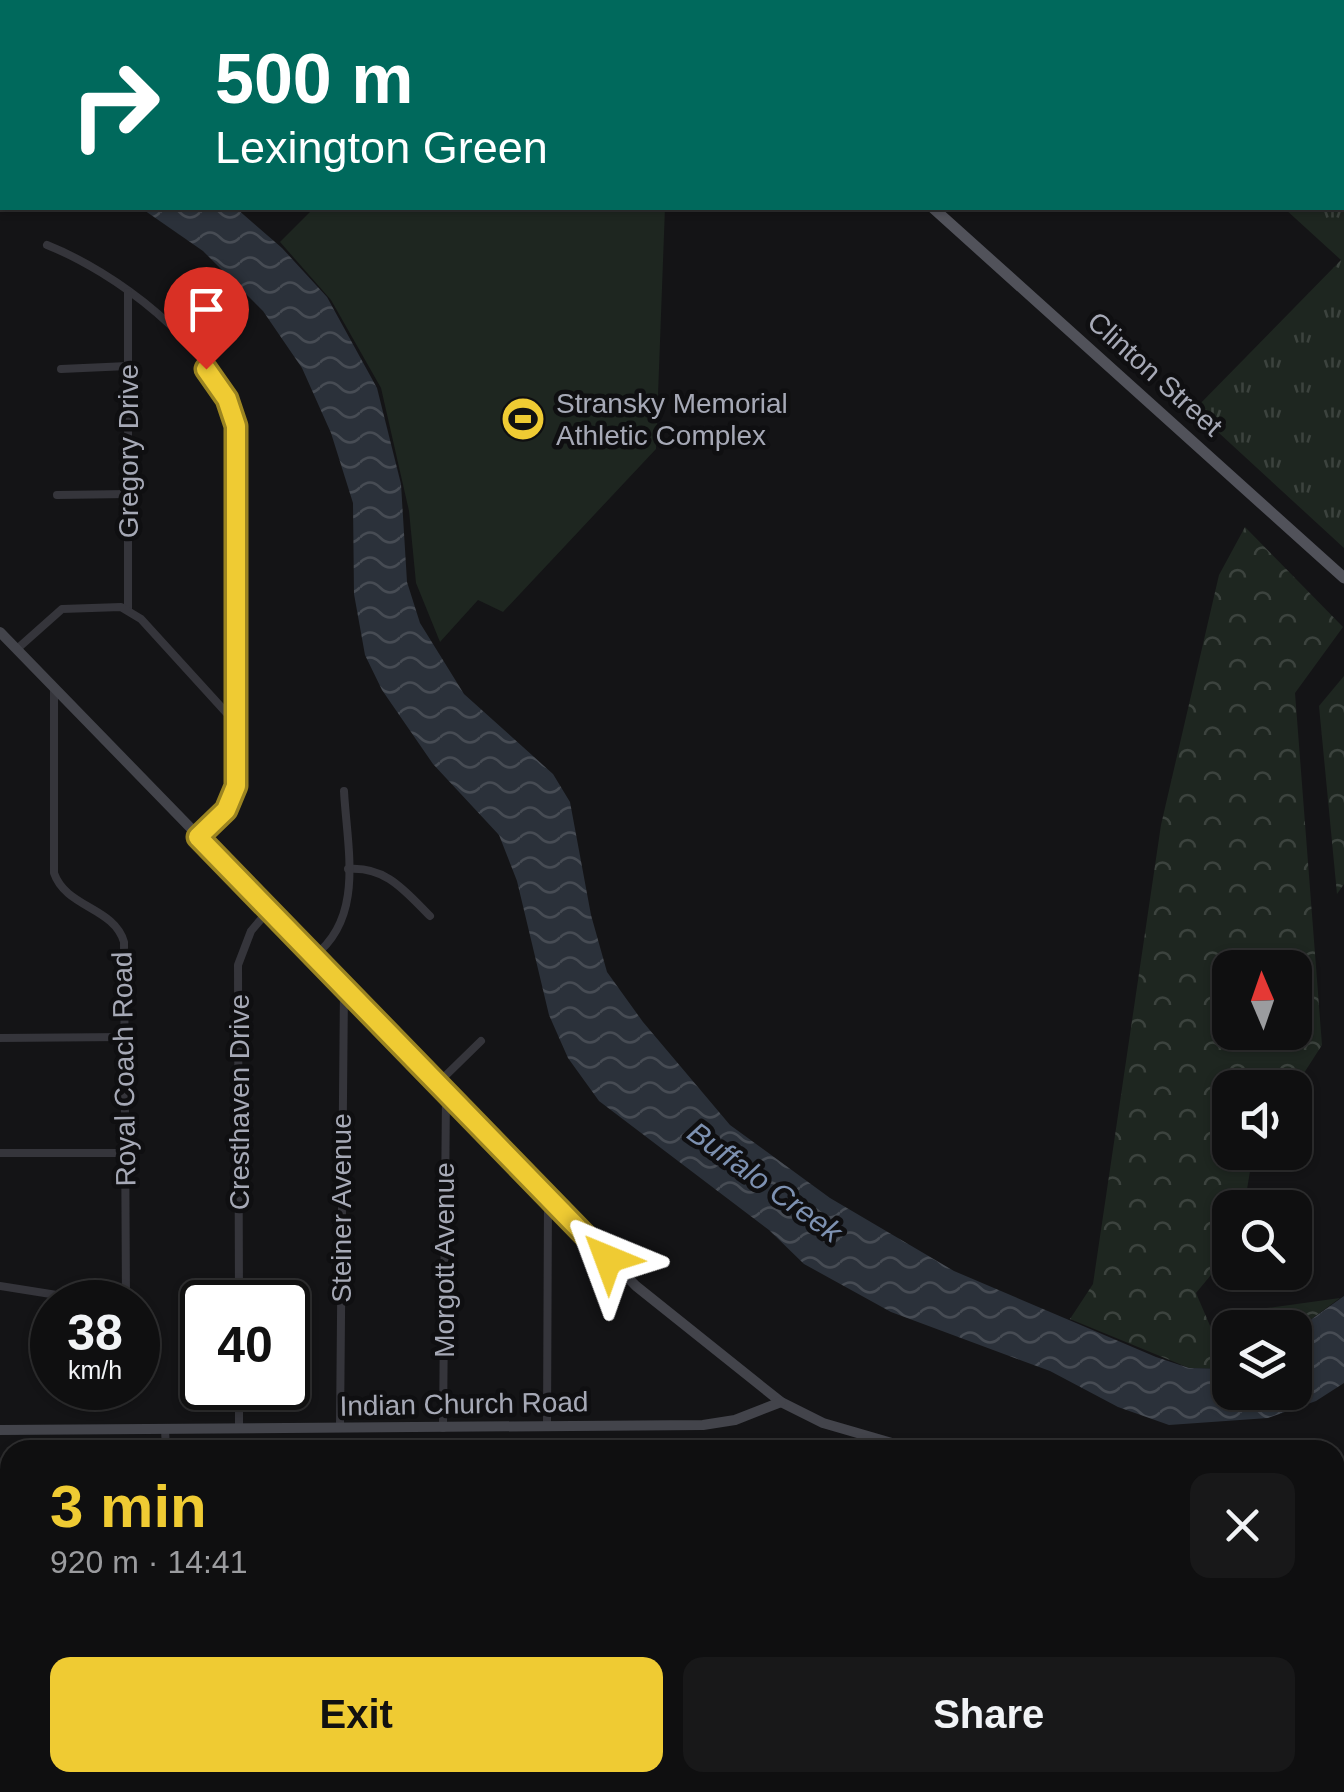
<!DOCTYPE html>
<html lang="en">
<head>
<meta charset="utf-8">
<style>
  body { margin:0; font-family:Arial,sans-serif; background:#181819; color:#f1f3f6; height:100vh; display:flex; flex-direction:column; font-size:38px; white-space:nowrap }
  * { box-sizing:border-box; margin:0 }
  p { font-size:32px; color:#9b9c9f }
  .icon { flex:none; width:55px; height:55px; fill:none; stroke:currentColor; stroke-width:2; stroke-linecap:round; stroke-linejoin:round }
  .map { position:relative; flex:1; overflow:hidden }
  .panel { position:absolute; left:0px; top:1440px; width:1345px; height:352px; display:flex; flex-direction:column; background:#0f0f10; border-radius:30px 30px 0 0; box-shadow:0 2px 8px #0004,0 0 0 2px #2f2f30 }
  .panel>* { flex:none }
  .banner { position:absolute; left:0px; top:0px; width:1345px; height:210px; box-shadow:0 2px 8px #0004,0 0 0 2px #2f2f30; background:#00695c; color:#fff; overflow:hidden }
  .needle { width:65px; rotate:358deg }
  .buttons { position:absolute; left:1212px; top:950px; display:grid; gap:20px }
  .buttons a { display:grid; place-items:center; width:100px; height:100px; border-radius:20px; background:#0f0f10; box-shadow:0 2px 8px #0004,0 0 0 2px #2f2f30; font-size:50px }
  .speed { position:absolute; left:30px; top:1280px; display:flex; gap:20px; font-size:50px; font-weight:700; text-align:center }
  .speed>* { display:grid; place-content:center; width:130px; height:130px; border-radius:50%; background:#0f0f10; box-shadow:0 2px 8px #0004,0 0 0 2px #2f2f30; line-height:1 }
  .speed small { font-size:25px; font-weight:400 }
  .speed .limit { border:5px solid #111; border-radius:15px; background:#fff; color:#111 }
  .pin { position:absolute; display:grid; place-items:center; width:85px; height:85px; color:#fff; margin:-102px -42px; border-radius:50% 50% 50% 0; rotate:-45deg; box-shadow:0 0 10px #0007 }
  .pin .icon { rotate:45deg }
  .me { position:absolute; width:110px; margin:-55px; rotate:316deg; stroke-linejoin:round; filter:drop-shadow(0 0 8px #0008) }
  .turn { display:flex; align-items:center; gap:35px; height:210px; padding:0 50px; font-size:45px }
  .turn .icon { width:130px; height:130px; stroke-width:2.5 }
  .turn b { display:block; font-size:70px; line-height:85px }
  .round { display:grid; place-items:center; flex:none; width:105px; height:105px; border-radius:20px; background:#181819 }
  .overview { display:flex; align-items:center; justify-content:space-between; height:170px; padding:0 50px }
  h1 { font-size:60px; font-weight:600; line-height:75px; color:#efcb33 }
  .cta { display:flex; gap:20px; margin-top:auto; padding:20px 50px }
  .cta a { flex:1; height:115px; border-radius:20px; background:#efcb33; color:#111; font-size:40px; font-weight:600; line-height:115px; text-align:center }
  .cta a+a { background:#181819; color:#f1f3f6 }
  .map>svg:first-child { display:block }
  .grass { fill:url(#grass-tufts) }
  .forest { fill:url(#forest-crowns); fill-rule:evenodd }
  .green { fill:#1e2620 }
  .water { fill:url(#water-waves) }
  .lines { fill:none; stroke-linecap:round; stroke-linejoin:round }
  .street { stroke:#35353b; stroke-width:8 }
  .secondary { stroke:#43444b; stroke-width:10 }
  .primary { stroke:#51525a; stroke-width:11 }
  .rail { stroke:#4a4b52; stroke-width:2.5; stroke-dasharray:12 10; stroke-linecap:butt }
  .route-casing { stroke:#9b8421; stroke-width:25 }
  .route { stroke:#efcb33; stroke-width:18 }
  .labels { text-anchor:middle; dominant-baseline:central; stroke-width:9; stroke-linejoin:round; paint-order:stroke }
  .street-label { font-size:28px; fill:#a6a9b6; stroke:#0f0f11 }
  .poi-label { font-size:28px; fill:#a6a9b6; stroke:#0f0f11; text-anchor:start }
  .water-label { font-size:30px; font-style:italic; fill:#7d91b1; stroke:#0f0f11 }
</style>
</head>
<body>
<div class="map">
<svg width="1344" height="1792" viewBox="0 0 1344 1792">
  <defs>
    <pattern id="grass-tufts" width="24" height="20" patternUnits="userSpaceOnUse" patternTransform="scale(2.5)"><rect width="24" height="20" fill="#1e2620"/><path d="M3 7l-1-3M5 7V3M7 7l1-3M15 17l-1-3M17 17v-4M19 17l1-3" fill="none" stroke="#3c433e"/></pattern>
    <pattern id="forest-crowns" width="20" height="18" patternUnits="userSpaceOnUse" patternTransform="scale(2.5)"><rect width="20" height="18" fill="#1e2620"/><path d="M2 6a3 3 0 1 1 6 0M12 15a3 3 0 1 1 6 0" fill="none" stroke="#3c433e"/></pattern>
    <pattern id="water-waves" width="16" height="10" patternUnits="userSpaceOnUse" patternTransform="scale(2.5)"><rect width="16" height="10" fill="#2b313a"/><path d="M0 5q4-4 8 0t8 0" fill="none" stroke="#474c54"/></pattern>
  </defs>
  <rect width="100%" height="100%" fill="#141416"/>
  <!-- grass -->
  <path class="grass" d="M1071 0H1344V548L1194 410 1341 260 1284 208H1342V2Z"/>
  <!-- forest -->
  <g class="forest">
    <path d="M1245 527 1343 627 1295 693 1322 1045 1295 1087 1230 1088V1152L1253 1153 1244 1207 1230 1208V1252L1196 1293 1214 1335 1260 1309 1340 1298 1295 1331V1328H1230V1369L1189 1368 1070 1319 1093 1284 1161 825 1219 575ZM1230 968H1295V1032H1230Z"/>
    <path d="M1344 676V884L1337 894 1319 706Z"/>
  </g>
  <!-- green -->
  <path class="green" d="M314 208H665L656 449 503 612 478 600 440 642 416 583 409 511 381 388 331 300 280 242Z"/>
  <!-- water -->
  <path class="water" d="M141 208H236L282 248 327 297 377 388 401 484 407 582 420 623 464 694 553 774 570 802 591 915 607 972 643 1022 730 1125 830 1198 954 1271 1156 1357 1189 1368 1230 1369V1392H1295V1331L1344 1296V1383L1316 1401 1268 1418 1169 1425 1118 1407 1050 1371 891 1312 804 1264 769 1230 599 1101 568 1058 549 1015 517 881 499 835 433 764 382 690 365 655 354 594 353 503 331 433 302 368 263 311 203 251Z"/>
  <g class="lines">
    <!-- street -->
    <g class="street">
      <path d="M47 245C115 272 209 342 234 415L236 786 226 810 198 837"/>
      <path d="M128 292V610"/>
      <path d="M61 369 128 366"/>
      <path d="M57 495 128 494"/>
      <path d="M17 649 62 609 121 607 141 619 233 720"/>
      <path d="M54 688V873C66 908 114 907 124 942L126 1302"/>
      <path d="M348 869C386 866 405 891 430 916"/>
      <path d="M314 956C365 917 347 848 344 791"/>
      <path d="M0 1038 125 1037"/>
      <path d="M437 1084 481 1041"/>
      <path d="M0 1153H126"/>
      <path d="M0 1286 101 1302"/>
      <path d="M239 1302 238 965 251 931 269 910"/>
      <path d="M547 1425 548 1198"/>
      <path d="M239 1428V1388"/>
      <path d="M340 1428 344 987"/>
      <path d="M443 1428 446 1093"/>
      <path d="M165 1429 166 1450"/>
    </g>
    <!-- secondary -->
    <g class="secondary">
      <path d="M0 632 636 1286 781 1402 823 1423 916 1450"/>
      <path d="M0 1430 703 1425 735 1420 781 1402"/>
      <path d="M1335 1495H1344"/>
    </g>
    <!-- primary -->
    <g class="primary">
      <path d="M704 0 707 2"/>
      <path d="M933 208 1344 578"/>
    </g>
    <!-- rail -->
    <g class="rail">
      <path d="M0 1743 10 1747"/>
      <path d="M107 1782 133 1792"/>
      <path d="M890 1792 895 1782"/>
    </g>
  </g>
  <g class="lines">
    <defs>
      <path id="route" d="M206 369 227 399 236 426V786L226 810 198 837 608 1259"/>
    </defs>
    <!-- route casing -->
    <use href="#route" class="route-casing"/>
    <!-- route -->
    <use href="#route" class="route"/>
  </g>
  <!-- icons -->
  <defs>
    <symbol id="stadium-disc" viewBox="-11 -11 22 22"><circle r="9.5" fill="#efcb33" stroke="#0f0f11"/><path d="M0-5a6.5 5 0 1 0 0 10a6.5 5 0 1 0 0-10ZM-3.5-1.8h7v3.6h-7Z" fill="#111"/></symbol>
  </defs>
  <g fill-rule="evenodd">
    <use href="#stadium-disc" x="498" y="394" width="50" height="50"/>
  </g>
  <g class="labels">
    <!-- street labels -->
    <g class="street-label">
      <text transform="translate(1155 374) rotate(42)">Clinton Street</text>
      <text transform="translate(128 451) rotate(-90)">Gregory Drive</text>
      <text transform="translate(124 1069) rotate(-91)">Royal Coach Road</text>
      <text transform="translate(239 1102) rotate(-90)">Cresthaven Drive</text>
      <text transform="translate(341 1208) rotate(-90)">Steiner Avenue</text>
      <text transform="translate(444 1260) rotate(-90)">Morgott Avenue</text>
      <text transform="translate(464 1404) rotate(-1)">Indian Church Road</text>
    </g>
    <!-- poi labels -->
    <g class="poi-label">
      <text x="556" y="403">Stransky Memorial<tspan x="556" dy="32">Athletic Complex</tspan></text>
    </g>
    <!-- water labels -->
    <g class="water-label">
      <text transform="translate(765 1182) rotate(36)">Buffalo Creek</text>
    </g>
  </g>
</svg>
<div class="buttons">
<a><svg class="needle" viewBox="-14 -14 28 28"><path d="M0-13l5 13h-10z" fill="#e53935"/><path d="M0 13l5-13h-10z" fill="#9b9c9f"/></svg></a>
<a><svg class="icon" aria-label="sound" viewBox="0 0 24 24"><path d="M4 9h4l5-4v14l-5-4H4zM17 9q2 3 0 6"/></svg></a>
<a><svg class="icon" aria-label="search" viewBox="0 0 24 24"><circle cx="10" cy="10" r="6"/><path d="M15 15l6 6"/></svg></a>
<a><svg class="icon" aria-label="layers" viewBox="0 0 24 24"><path d="M12 4l9 5-9 5-9-5zM3 14l9 5 9-5"/></svg></a>
</div>
<div class="speed"><div>38<small>km/h</small></div><div class="limit">40</div></div>
<div class="pin" style="left:206px;top:369px;background:#d93025"><svg class="icon" aria-label="arrive" viewBox="0 0 24 24"><path d="M6 21V4h12l-3 4 3 4H6"/></svg></div>
<svg class="me" style="left:608px;top:1259px" viewBox="-20 -20 40 40"><path d="M0-17L14 15 0 8-14 15z" fill="#efcb33" stroke="#fff" stroke-width="4"/></svg>
<div class="banner">
<div class="turn"><svg class="icon" aria-label="right" viewBox="0 0 24 24"><path d="M7 20v-9h11M14 6l5 5-5 5"/></svg><div><b>500 m</b>Lexington Green</div></div>
</div>
<section class="panel">
<div class="overview"><div><h1>3 min</h1><p>920 m · 14:41</p></div><a class="round"><svg class="icon" aria-label="close" viewBox="0 0 24 24"><path d="M6 6l12 12M18 6L6 18"/></svg></a></div>
<div class="cta"><a>Exit</a><a>Share</a></div>
</section>
</div>
</body>
</html>
